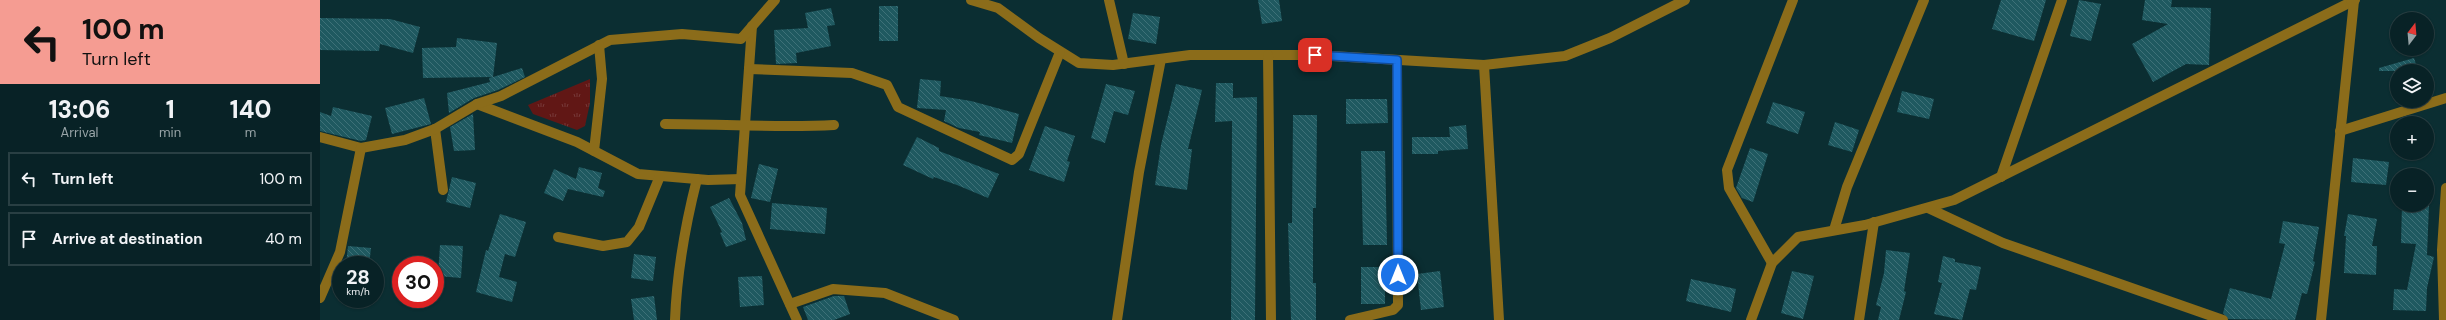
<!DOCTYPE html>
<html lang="en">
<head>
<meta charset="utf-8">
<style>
  body { margin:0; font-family:"DM Sans",sans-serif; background:#162f32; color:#f1f3f6; height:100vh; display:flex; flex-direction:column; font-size:15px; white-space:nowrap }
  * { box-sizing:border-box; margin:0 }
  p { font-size:13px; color:#98a4a7 }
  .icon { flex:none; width:22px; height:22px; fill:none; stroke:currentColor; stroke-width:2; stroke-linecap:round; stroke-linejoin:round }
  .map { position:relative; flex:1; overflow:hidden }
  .side { display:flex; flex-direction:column; background:#082226; width:320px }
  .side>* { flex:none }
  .hud { background:#f59c92; color:#111; overflow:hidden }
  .needle { width:26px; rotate:16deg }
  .fabs { position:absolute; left:2070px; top:12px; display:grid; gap:8px }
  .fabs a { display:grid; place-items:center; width:44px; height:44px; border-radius:50%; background:#082226; box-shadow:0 1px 3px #0004,0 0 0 1px #293f43; font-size:20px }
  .speed { position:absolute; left:12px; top:256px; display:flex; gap:8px; font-size:20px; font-weight:700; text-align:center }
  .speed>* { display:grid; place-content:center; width:52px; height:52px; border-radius:50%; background:#082226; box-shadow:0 1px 3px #0004,0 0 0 1px #293f43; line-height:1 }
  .speed small { font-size:10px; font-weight:400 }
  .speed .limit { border:6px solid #d22; background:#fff; color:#111 }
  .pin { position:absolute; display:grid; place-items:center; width:34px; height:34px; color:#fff; margin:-17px; border-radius:8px; box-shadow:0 2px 6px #0006 }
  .me { position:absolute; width:44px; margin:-22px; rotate:0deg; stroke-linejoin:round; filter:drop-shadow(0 0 3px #0008) }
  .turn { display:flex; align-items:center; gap:14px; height:84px; padding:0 16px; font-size:18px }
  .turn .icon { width:52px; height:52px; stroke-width:2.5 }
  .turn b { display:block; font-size:28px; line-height:34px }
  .eta { display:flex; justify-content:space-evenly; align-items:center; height:68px; text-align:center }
  .eta b { font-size:24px; font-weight:800; line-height:28px }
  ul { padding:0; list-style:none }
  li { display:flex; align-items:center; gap:12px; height:54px; margin:0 8px 6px; padding:0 8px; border:2px solid #293f43; border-radius:0px }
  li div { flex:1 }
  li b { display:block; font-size:15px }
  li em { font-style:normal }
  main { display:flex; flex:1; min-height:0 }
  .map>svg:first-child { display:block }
  .park { fill:url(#park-tufts) }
  .building { fill:url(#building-back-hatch) }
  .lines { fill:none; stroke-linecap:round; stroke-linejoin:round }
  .minor { stroke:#8b6c1a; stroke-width:10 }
  .route-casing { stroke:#114b97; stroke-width:10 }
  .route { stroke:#1a73e8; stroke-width:7 }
</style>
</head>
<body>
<main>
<section class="side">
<div class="hud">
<div class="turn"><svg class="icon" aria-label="left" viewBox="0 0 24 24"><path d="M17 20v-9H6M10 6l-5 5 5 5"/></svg><div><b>100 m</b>Turn left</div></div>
</div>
<div class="eta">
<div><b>13:06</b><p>Arrival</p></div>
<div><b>1</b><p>min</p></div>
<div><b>140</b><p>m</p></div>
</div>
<ul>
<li><svg class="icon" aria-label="left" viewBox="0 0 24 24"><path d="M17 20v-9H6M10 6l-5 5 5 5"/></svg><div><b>Turn left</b></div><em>100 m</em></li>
<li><svg class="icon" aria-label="arrive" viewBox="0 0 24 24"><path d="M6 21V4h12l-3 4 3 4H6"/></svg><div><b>Arrive at destination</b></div><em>40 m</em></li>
</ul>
</section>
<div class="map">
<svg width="2126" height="320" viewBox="0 0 2126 320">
  <defs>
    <pattern id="park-tufts" width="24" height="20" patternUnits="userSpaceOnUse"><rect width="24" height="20" fill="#611715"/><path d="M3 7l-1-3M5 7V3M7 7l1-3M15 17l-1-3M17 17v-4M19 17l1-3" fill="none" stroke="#763938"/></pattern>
    <pattern id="building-back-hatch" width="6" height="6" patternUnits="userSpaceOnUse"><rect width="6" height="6" fill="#1f5960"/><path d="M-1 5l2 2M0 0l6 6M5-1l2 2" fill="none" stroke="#3e7178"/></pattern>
  </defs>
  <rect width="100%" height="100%" fill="#0b2e32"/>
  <!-- park -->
  <path class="park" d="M270 79V103L265 126 257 130 213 114 208 105Z"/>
  <!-- building -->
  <g class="building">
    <path d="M938 0H959L962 21 942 24Z"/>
    <path d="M1681 0H1726L1714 41 1672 29Z"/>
    <path d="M1759 0 1781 4 1771 41 1750 36Z"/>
    <path d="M1825 0H1852L1851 7 1891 8 1889 65 1866 64 1833 82 1812 44 1848 24 1822 20Z"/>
    <rect x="559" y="6" width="19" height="35"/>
    <path d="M511 8 515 25 507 26 511 46 476 53 477 63 456 64 454 30 488 28 485 13Z"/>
    <path d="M813 13 840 17 836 44 808 39Z"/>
    <path d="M0 18 70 19 100 27 93 53 60 44 59 51 0 50Z"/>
    <path d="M137 38 177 43 173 77 202 68 205 77 178 90 154 98 129 113 127 93 170 82 169 78 172 77 103 78 102 48 136 47Z"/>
    <path d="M2094 58 2098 71H2059V68Z"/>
    <path d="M600 79 621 81 620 96 651 101 699 114 692 143 659 135 660 132 639 128 624 121 626 110 597 108Z"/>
    <path d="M896 83H913V98L937 97 935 320H911L912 121 895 122Z"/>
    <path d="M786 84 815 91 808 115 794 111 785 143 771 138Z"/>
    <path d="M856 84 882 90 868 149H872L867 190 835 185 841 145Z"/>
    <path d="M1582 91 1614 99 1609 119 1577 112Z"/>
    <path d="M104 98 111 124 72 134 65 108Z"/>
    <path d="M1026 99H1067L1068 123 1026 124Z"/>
    <path d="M1453 102 1485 112 1478 134 1446 123Z"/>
    <path d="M13 107 52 116 46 140 41 141 0 131V112L11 116Z"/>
    <path d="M153 114 155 150 134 151 130 127Z"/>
    <path d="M973 115H997L996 208H993V283H996V320H971L968 223H972Z"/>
    <path d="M1515 122 1539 130 1532 152 1508 145Z"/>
    <path d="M1146 125 1148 149 1118 151V154H1092V137H1130L1129 127Z"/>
    <path d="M725 126 755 136 747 161 750 162 744 182 709 170Z"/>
    <path d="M597 137 619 148V151L679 174 668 198 637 185 614 177 613 179 583 165Z"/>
    <path d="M1430 148 1448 154 1433 202 1422 198 1416 188Z"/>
    <path d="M1041 151H1065L1067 245H1043Z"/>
    <path d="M2033 158 2069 162 2066 185 2031 182Z"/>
    <path d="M439 164 458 169 450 202 431 198Z"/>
    <path d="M259 167 282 173 278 188 285 191 283 197 248 189 243 201 224 193 234 169 256 179Z"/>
    <path d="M132 177 156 183 150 208 126 202Z"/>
    <path d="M409 198 422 223 426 240 406 247 400 233 402 232 390 207Z"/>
    <path d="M452 203 507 208 505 234 450 229Z"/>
    <path d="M2082 205H2109L2107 255 2114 257 2107 288 2106 311 2073 310 2074 289 2087 290 2096 244 2081 243Z"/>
    <path d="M180 214 206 222 195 257 185 254 179 277 197 282 192 302 156 292 166 250 168 251Z"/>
    <path d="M2028 214 2057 219 2052 246H2057L2056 275 2024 273 2026 236H2024Z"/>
    <path d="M1963 221 1999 227 1993 261 1995 262 1987 294 1982 293 1975 320 1909 319 1903 313 1910 288 1951 299 1965 244 1959 243Z"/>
    <path d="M120 245 143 246 141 278 118 276Z"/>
    <path d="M28 246 51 248 49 265H26Z"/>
    <path d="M1566 250 1590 253 1584 291 1586 292 1579 320H1558L1561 307 1556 305 1564 273Z"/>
    <path d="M314 254 336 257 333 281 311 278Z"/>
    <path d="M1623 256 1635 259V262L1661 267 1656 290 1650 289 1642 320 1614 314 1622 283 1618 282Z"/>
    <rect x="1041" y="267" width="24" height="37"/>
    <path d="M1120 271 1124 307 1101 310 1097 274Z"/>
    <path d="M1472 271 1494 276 1483 319 1461 313Z"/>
    <path d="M442 276 444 305 420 307 418 277Z"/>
    <path d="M1371 279 1416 289 1411 312 1366 301Z"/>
    <path d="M334 296 337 320H314L311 299Z"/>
    <path d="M514 296H524L530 314 514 320H488L483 307Z"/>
  </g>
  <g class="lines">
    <!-- minor -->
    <g class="minor">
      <path d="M651 0 678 8 719 38 759 63 793 65 870 55H995L1164 65 1245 56 1290 38 1365 0"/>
      <path d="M789 0 804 64"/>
      <path d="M432 26 420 195 477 320"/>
      <path d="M948 55 951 320"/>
      <path d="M1164 65 1179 320"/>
      <path d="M429 69 532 73 567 85 578 107 692 160 699 154 740 52"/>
      <path d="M157 104 257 142 318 174 388 180 421 179"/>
      <path d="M345 124C401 124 458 128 514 125"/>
      <path d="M115 129 123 190"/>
      <path d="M2020 131 2126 98"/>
      <path d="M0 137 41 148 85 140 115 129 157 104 181 96 290 40 362 34 421 39 455 0"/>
      <path d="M274 151 282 79 279 45"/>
      <path d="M1681 177 1742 0"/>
      <path d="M1608 208 1683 243 1903 320"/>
      <path d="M1514 230 1527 187 1604 0"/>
      <path d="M238 237 283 246 307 242 319 227 340 176"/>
      <path d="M1452 263 1409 188 1407 170 1473 0"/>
      <path d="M0 298 20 252 41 148"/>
      <path d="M470 304 513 289 565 293 634 320"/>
      <path d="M355 320C357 271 365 226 377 179"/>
      <path d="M797 320 819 172 841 59"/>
      <path d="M1030 320 1073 310 1078 305 1077 60"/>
      <path d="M1431 320 1452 263 1478 237 1545 225 1634 200 2035 0"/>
      <path d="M1539 320 1554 222"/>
      <path d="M2001 320 2034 1 2031 0"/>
      <path d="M2124 320 2122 250 2126 188"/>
    </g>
  </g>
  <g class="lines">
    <defs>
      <path id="route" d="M995 55 1077 60 1078 275"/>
    </defs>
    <!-- route casing -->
    <use href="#route" class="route-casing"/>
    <!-- route -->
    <use href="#route" class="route"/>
  </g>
</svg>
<div class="fabs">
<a><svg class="needle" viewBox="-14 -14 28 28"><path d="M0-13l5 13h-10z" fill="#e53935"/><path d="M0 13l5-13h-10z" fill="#98a4a7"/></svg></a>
<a><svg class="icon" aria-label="layers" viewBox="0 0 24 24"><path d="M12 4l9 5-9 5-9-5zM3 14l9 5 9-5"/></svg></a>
<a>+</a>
<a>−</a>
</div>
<div class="speed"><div>28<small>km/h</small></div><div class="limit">30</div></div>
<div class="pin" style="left:995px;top:55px;background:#d93025"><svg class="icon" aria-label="arrive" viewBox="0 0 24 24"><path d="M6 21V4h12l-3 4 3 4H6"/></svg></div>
<svg class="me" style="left:1078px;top:275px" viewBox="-20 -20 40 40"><circle r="17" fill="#1a73e8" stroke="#fff" stroke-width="3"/><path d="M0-11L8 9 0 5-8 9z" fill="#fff"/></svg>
</div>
</main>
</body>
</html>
